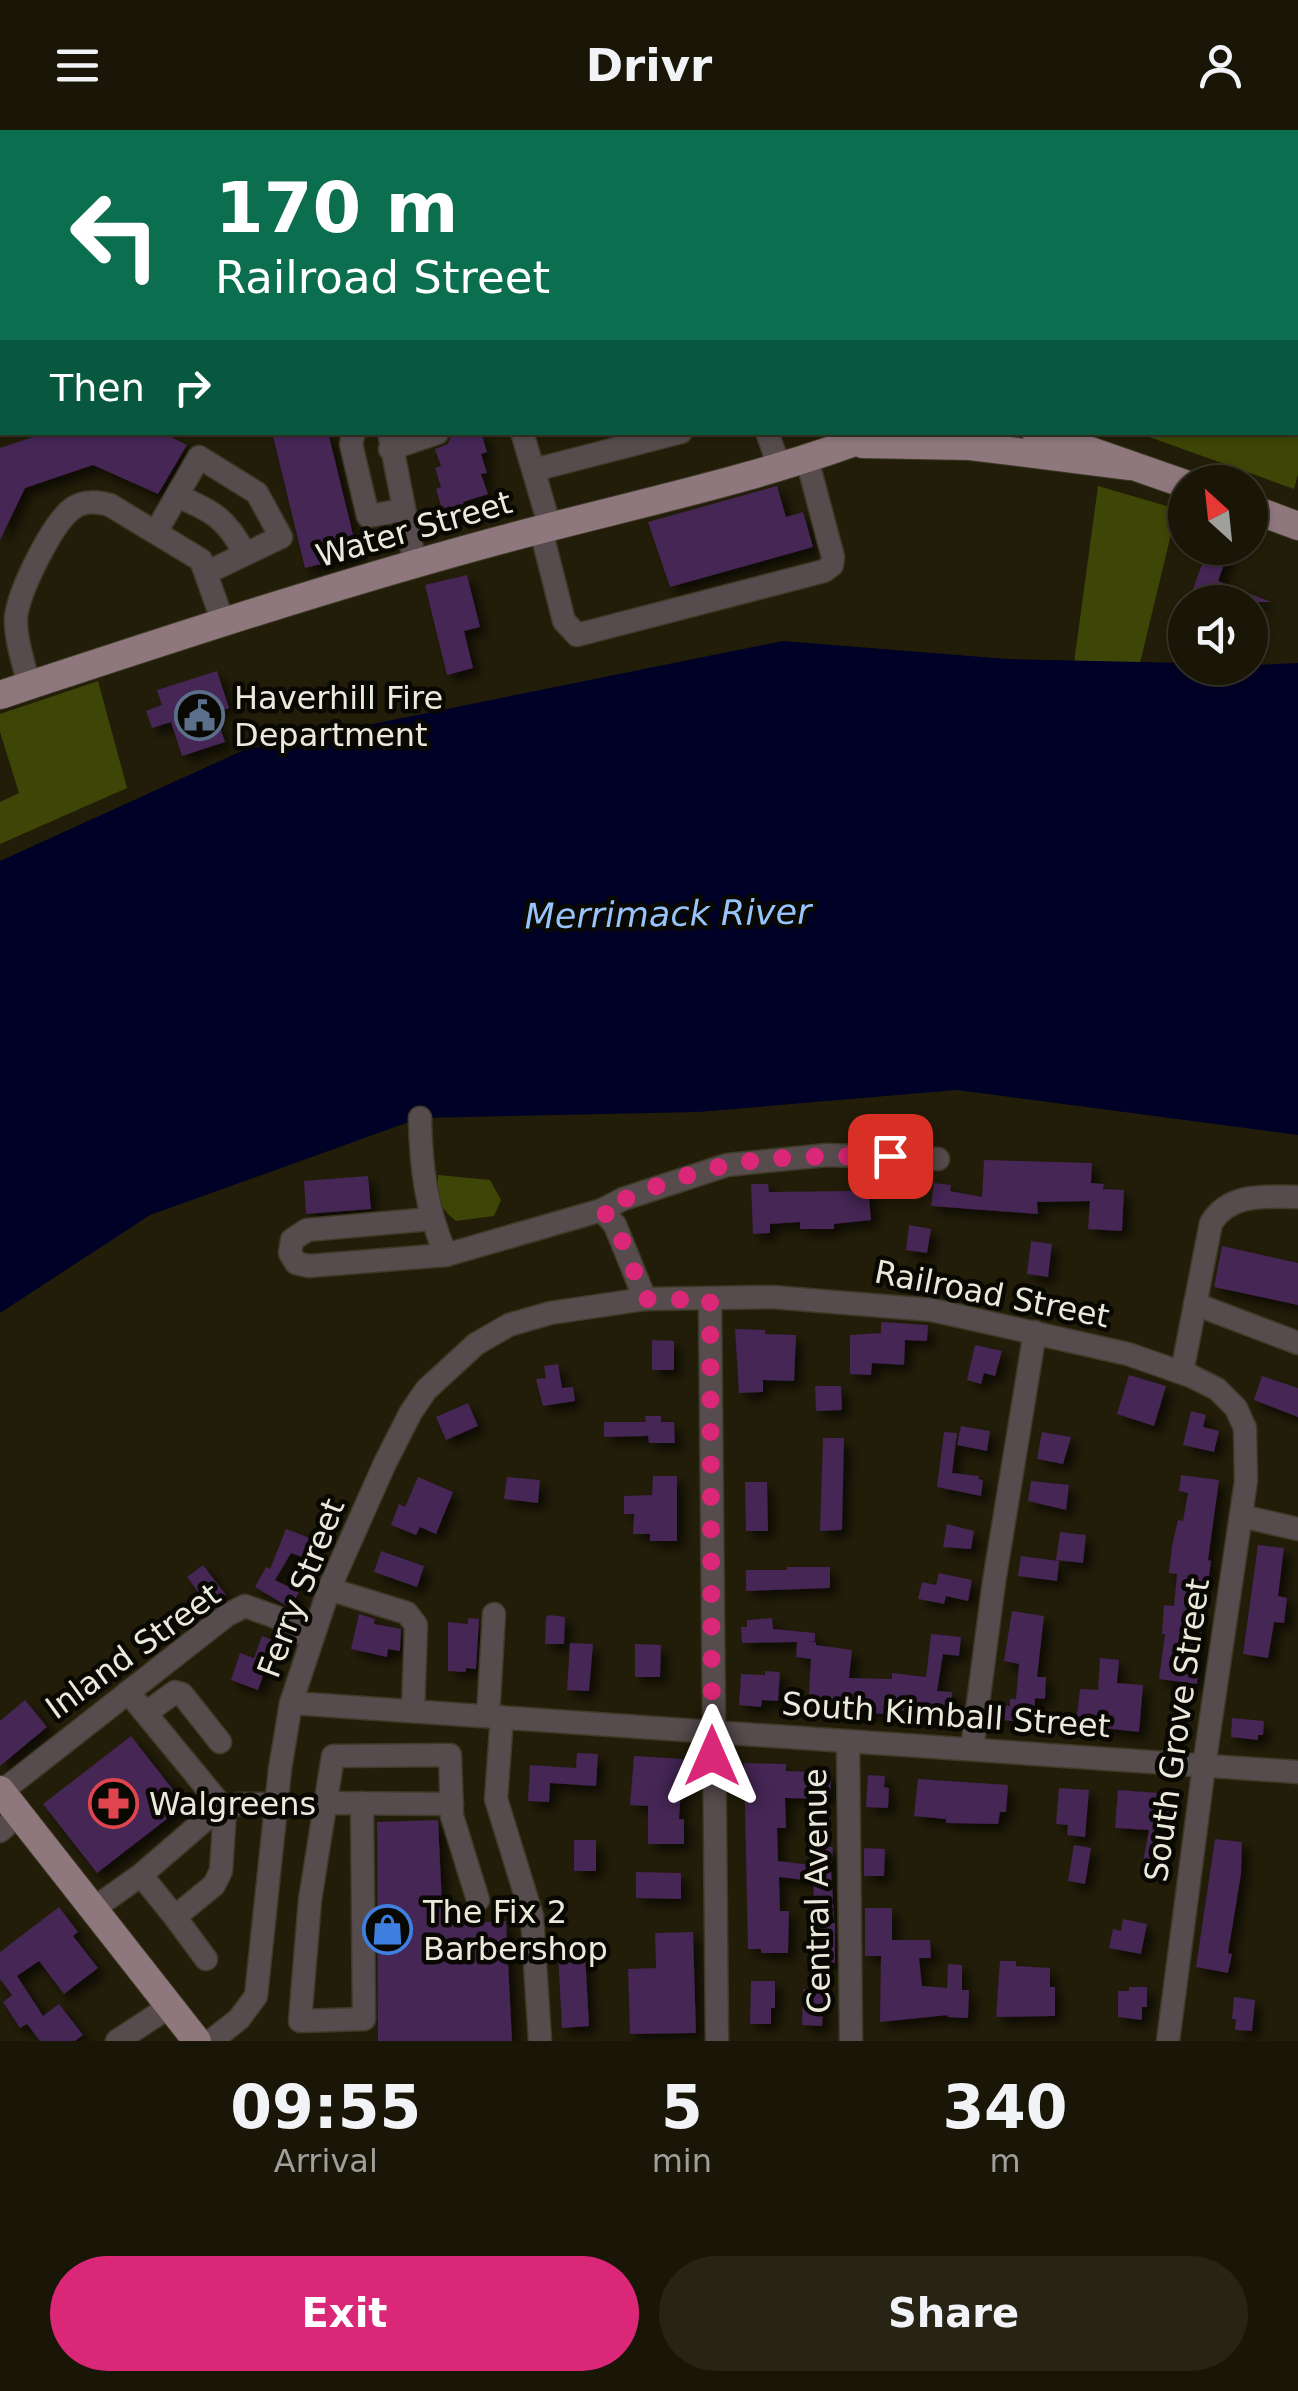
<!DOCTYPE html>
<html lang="en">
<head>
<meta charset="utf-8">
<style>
  body { margin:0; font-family:"DejaVu Sans",sans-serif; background:#272315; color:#f1f3f6; height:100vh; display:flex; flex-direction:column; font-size:38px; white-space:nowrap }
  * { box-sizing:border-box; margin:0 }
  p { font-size:32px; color:#9f9f9b }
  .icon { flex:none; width:55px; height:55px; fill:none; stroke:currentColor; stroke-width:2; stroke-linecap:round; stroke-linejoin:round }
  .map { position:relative; height:1911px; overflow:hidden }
  .side { display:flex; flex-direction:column; background:#1a1607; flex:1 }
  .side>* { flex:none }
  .guide { position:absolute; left:0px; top:0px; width:1300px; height:305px; box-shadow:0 2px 8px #0004,0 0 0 2px #383528; background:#0b6e4f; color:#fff; overflow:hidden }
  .needle { width:65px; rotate:333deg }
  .fabs { position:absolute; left:1168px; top:335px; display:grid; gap:20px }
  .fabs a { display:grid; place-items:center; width:100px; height:100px; border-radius:50%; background:#1a1607; box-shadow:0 2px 8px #0004,0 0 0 2px #383528; font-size:50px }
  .pin { position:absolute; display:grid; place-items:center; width:85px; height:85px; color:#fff; margin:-42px; border-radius:20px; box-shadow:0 5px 15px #0006 }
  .me { position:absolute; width:110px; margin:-55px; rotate:0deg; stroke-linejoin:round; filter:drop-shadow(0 0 8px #0008) }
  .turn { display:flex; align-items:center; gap:35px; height:210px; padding:0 50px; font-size:45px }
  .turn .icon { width:130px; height:130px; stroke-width:2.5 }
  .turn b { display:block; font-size:70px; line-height:85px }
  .then { display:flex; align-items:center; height:95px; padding:0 50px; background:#0003; gap:20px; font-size:38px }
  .eta { display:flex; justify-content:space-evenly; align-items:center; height:170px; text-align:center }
  .eta b { font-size:60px; font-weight:800; line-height:70px }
  .cta { display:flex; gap:20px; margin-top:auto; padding:20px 50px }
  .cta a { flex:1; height:115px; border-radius:60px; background:#db2777; color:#fff; font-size:40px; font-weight:800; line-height:115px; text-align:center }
  .cta a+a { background:#272315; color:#f1f3f6 }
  header { display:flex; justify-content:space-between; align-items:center; height:130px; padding:0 50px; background:#1a1607; font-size:45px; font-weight:800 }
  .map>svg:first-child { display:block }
  .green { fill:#3d4606 }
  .water { fill:#000126 }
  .building { fill:#442554; filter:url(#shadow) }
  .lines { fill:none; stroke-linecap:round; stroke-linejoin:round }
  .minor-casing { stroke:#3e3a27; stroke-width:25 }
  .major-casing { stroke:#3e3a27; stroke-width:30 }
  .minor { stroke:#564b4d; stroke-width:22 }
  .major { stroke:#8f787d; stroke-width:28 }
  .route { stroke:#db2777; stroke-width:18; stroke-dasharray:0 32.4 }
  .labels { text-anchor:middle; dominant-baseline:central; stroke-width:9; stroke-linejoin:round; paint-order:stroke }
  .street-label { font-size:32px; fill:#ebe9dc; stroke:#090802 }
  .poi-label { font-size:32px; fill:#ebe9dc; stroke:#090802; text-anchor:start }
  .water-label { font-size:35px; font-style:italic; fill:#98c4fd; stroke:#090802 }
</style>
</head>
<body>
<header><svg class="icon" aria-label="menu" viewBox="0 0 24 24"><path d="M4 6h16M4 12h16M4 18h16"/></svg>Drivr<svg class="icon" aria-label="person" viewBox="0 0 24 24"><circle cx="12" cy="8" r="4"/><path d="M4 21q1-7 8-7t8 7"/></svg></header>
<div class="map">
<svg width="1298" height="1911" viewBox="0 0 1298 1911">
  <defs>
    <filter id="shadow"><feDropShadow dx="7" dy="7" stdDeviation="5" flood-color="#0009"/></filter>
  </defs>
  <rect width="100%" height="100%" fill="#221d09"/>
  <!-- green -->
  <g class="green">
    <path d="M1051 0H1298V344L1294 359 1138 303 1298 302V2H1050Z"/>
    <path d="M1098 356 1177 379 1140 533H1074Z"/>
    <path d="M98 551 127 658 0 714V672L19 663 0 602V584Z"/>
    <path d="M438 1045 490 1050 501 1070 494 1086 456 1091C439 1078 437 1066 438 1045Z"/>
  </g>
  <!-- water -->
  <path class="water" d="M783 511 1007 529 1185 533V538L1298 533V1005L957 960 698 982 420 988 150 1085 0 1183V731L244 620Z"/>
  <!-- building -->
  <g class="building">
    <path d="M48 302H161L187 315 158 364 93 335 25 358 0 410V318Z"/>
    <path d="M272 302H328L358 425 305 438Z"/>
    <path d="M452 302H481L487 322 481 324 487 343 481 344 488 364 463 372 465 379 452 383 450 376 442 379 436 359 441 357 435 338 441 336 435 319 448 314Z"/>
    <path d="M777 356 786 387 803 382 813 417 670 457 648 392Z"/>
    <path d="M1208 418H1230L1218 451 1271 472H1205L1190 467Z"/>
    <path d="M467 445 480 497 464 501 473 538 447 545 425 455Z"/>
    <path d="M217 541 229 578 215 583 225 612 182 626 171 592 152 598 146 581 162 575 157 560Z"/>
    <path d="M984 1030 1092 1033 1091 1053 1104 1054 1103 1059 1124 1060 1122 1101 1088 1099 1090 1071 1037 1072 1038 1084 931 1076 934 1053 951 1055 950 1061 982 1067Z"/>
    <path d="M368 1046 371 1079 306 1084 304 1051Z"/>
    <path d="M751 1054H768L769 1062 851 1061 850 1057 868 1055 871 1090 834 1094V1099H800V1092L770 1094V1103L753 1104Z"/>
    <path d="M909 1095 931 1099 927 1123 906 1120Z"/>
    <path d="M1031 1111 1052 1114 1048 1147 1027 1144Z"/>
    <path d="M1222 1116 1298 1133V1175L1214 1157Z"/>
    <path d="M881 1192 928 1195 927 1211 905 1210 904 1235 872 1233 871 1245 850 1244V1205L881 1203Z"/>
    <path d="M735 1199 765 1200V1204L796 1205 794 1251 763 1250V1262L739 1263Z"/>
    <path d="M652 1210 674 1211V1240H652Z"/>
    <path d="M975 1215 1002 1221 995 1246 984 1243 981 1254 967 1250Z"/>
    <path d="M558 1234 562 1258 573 1257 575 1271 543 1276 536 1249 546 1248 544 1236Z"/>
    <path d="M1129 1245 1166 1256 1154 1296 1117 1284Z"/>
    <path d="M1262 1246 1298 1258V1287L1254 1270Z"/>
    <path d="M815 1256H841L842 1280 816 1281Z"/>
    <path d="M468 1273 478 1296 446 1310 436 1287Z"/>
    <path d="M1191 1281 1206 1285 1203 1297 1219 1301 1214 1322 1183 1315Z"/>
    <path d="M645 1286H661V1292H674L675 1313H649L648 1306 604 1307V1292H646Z"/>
    <path d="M961 1296 990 1301 987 1321 957 1315Z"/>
    <path d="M944 1302 957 1303 952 1343 979 1346 978 1349 983 1350 981 1366 937 1357Z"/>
    <path d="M1042 1302 1071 1307 1063 1334 1037 1329Z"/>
    <path d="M823 1308H844L842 1400 820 1401Z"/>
    <path d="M1181 1345 1219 1350 1208 1430 1211 1431 1208 1453 1199 1452 1196 1486 1203 1487 1197 1554 1159 1549 1165 1504H1162L1164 1475 1174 1476 1177 1444 1169 1443 1172 1416 1178 1390 1183 1391 1188 1363 1179 1361Z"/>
    <path d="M653 1346H677V1411H650V1404H633L634 1384H624V1366L652 1365Z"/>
    <path d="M418 1347 453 1362 436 1404 420 1397 416 1405 391 1395 399 1374 405 1377Z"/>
    <path d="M507 1347 540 1350 538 1373 504 1369Z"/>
    <path d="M1031 1351 1069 1355 1066 1380 1028 1371Z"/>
    <path d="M745 1352H767L768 1401H746Z"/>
    <path d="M947 1394 974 1401 971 1419 943 1417Z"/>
    <path d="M286 1399 318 1411 310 1430 291 1423 275 1450 299 1462 290 1478 255 1457 266 1437 270 1439Z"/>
    <path d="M1060 1402 1086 1405 1083 1433 1056 1430Z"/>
    <path d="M1258 1415 1284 1418 1278 1466 1287 1468 1284 1493 1274 1492 1268 1528 1243 1524Z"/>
    <path d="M381 1421 424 1436 417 1457 374 1442Z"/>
    <path d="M1021 1426 1059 1431 1057 1451 1018 1446Z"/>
    <path d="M203 1435 226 1465 209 1477 187 1447Z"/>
    <path d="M787 1437H830V1458L746 1461V1440H787Z"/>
    <path d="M939 1443 972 1450 968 1471 946 1466 944 1474 918 1469 922 1452 936 1455Z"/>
    <path d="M1012 1481 1044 1486 1037 1547H1046L1045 1569 1035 1568 1034 1592 998 1590 999 1575 1010 1576V1569H1016L1019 1534 1004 1531Z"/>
    <path d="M359 1484 375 1489 374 1494 401 1499 400 1521 388 1519 387 1527 351 1519Z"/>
    <path d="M550 1485 565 1487 564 1514H545L546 1487Z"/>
    <path d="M468 1488 479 1489 476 1539 466 1538V1542L448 1541V1492L468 1494Z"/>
    <path d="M772 1488 773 1499 815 1503V1511H808L816 1512V1515L852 1520 849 1548 892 1549V1543L926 1547 931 1504 961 1507 959 1526 943 1524 937 1561 952 1562 951 1588 900 1580 899 1585 808 1579 811 1529 796 1527 797 1512 742 1513 741 1497H747V1490Z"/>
    <path d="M262 1506 275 1511 258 1560 231 1550 240 1523 254 1528Z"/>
    <path d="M570 1513 593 1514 589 1561 567 1560Z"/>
    <path d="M635 1514 661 1515 660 1547H635Z"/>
    <path d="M1100 1528 1119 1530 1117 1553 1143 1555 1139 1602 1076 1595 1080 1559 1098 1560Z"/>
    <path d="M765 1541 780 1542 778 1571 762 1570 761 1577 739 1575 741 1544 765 1545Z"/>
    <path d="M25 1570 47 1597 0 1636V1591Z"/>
    <path d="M1232 1588 1264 1591 1263 1605H1258V1610L1231 1607Z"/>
    <path d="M131 1606 185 1675 97 1743 43 1674Z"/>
    <path d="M577 1623 598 1624 596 1656 550 1653 549 1672 528 1671 530 1635 576 1638Z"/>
    <path d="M634 1626 683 1629 679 1689H684V1714H648V1676L630 1675Z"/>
    <path d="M744 1633 786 1634V1641L831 1643 830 1669 785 1668 786 1698H777L778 1731 811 1735V1716L833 1717 831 1739 834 1789H815L813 1751 779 1747 780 1781H789L788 1823H761V1819H748Z"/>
    <path d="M868 1645 885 1646 884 1657 889 1658 888 1678 866 1677Z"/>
    <path d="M918 1649 1008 1655 1006 1682H1000L998 1694 946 1693V1689L914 1686Z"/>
    <path d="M1059 1658 1089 1660 1085 1707 1067 1705 1068 1695 1056 1694Z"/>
    <path d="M1118 1660 1174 1664 1171 1701 1159 1735 1143 1732 1149 1700 1115 1698Z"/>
    <path d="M438 1690 443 1794 506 1791 512 1911H378L377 1692Z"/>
    <path d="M1215 1709 1242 1712 1241 1744 1228 1823 1232 1824 1228 1843 1196 1837Z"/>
    <rect x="574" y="1710" width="22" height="31"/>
    <path d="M1074 1715 1091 1718 1085 1754 1068 1751Z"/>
    <path d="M864 1718 885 1719 884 1746H864Z"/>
    <path d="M636 1742 681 1743V1769L636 1768Z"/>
    <path d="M59 1777 78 1802 73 1806 98 1838 64 1864 39 1831 17 1846 43 1886 59 1874 83 1905 75 1911H40L27 1894 20 1898 3 1872 12 1865 0 1849V1822Z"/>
    <path d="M865 1778H892V1810H930L931 1828H919L922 1856 947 1858 948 1834 962 1835V1860H969L968 1888 947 1887 948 1885 880 1892 881 1826H865Z"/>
    <path d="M1123 1789 1147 1794 1141 1824 1109 1818 1113 1799 1121 1801Z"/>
    <path d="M822 1793H835V1833L820 1832Z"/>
    <path d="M693 1802 696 1903 630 1904 628 1839 656 1838 655 1803Z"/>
    <path d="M585 1822 589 1896 562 1898 558 1824Z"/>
    <path d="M1000 1831H1016V1836L1050 1838V1857H1055V1886L996 1887Z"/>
    <path d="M751 1851H775V1878H771V1894H750Z"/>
    <path d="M1129 1857H1147V1877H1142V1890L1118 1887V1861H1129Z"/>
    <path d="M803 1859 824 1860 822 1896 802 1895Z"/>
    <path d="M1234 1867 1255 1870 1252 1901 1235 1900 1236 1889H1232Z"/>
  </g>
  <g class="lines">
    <defs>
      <g id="minor">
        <path d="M164 0 165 2"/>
        <path d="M336 0V2"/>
        <path d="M798 0 799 2"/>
        <path d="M484 2 485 0"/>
        <path d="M1125 2V0"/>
        <path d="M1142 2V0"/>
        <path d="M0 67H2"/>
        <path d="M0 283 2 278"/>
        <path d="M354 302 351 314 368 386 404 380"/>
        <path d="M389 302 415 434"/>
        <path d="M522 302 550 397"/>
        <path d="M767 302 779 336"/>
        <path d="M390 319 437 303"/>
        <path d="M534 340 681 302"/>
        <path d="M177 366C213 381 227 389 245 424"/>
        <path d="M541 400 564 491 577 505 824 441 832 435 833 427 807 329"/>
        <path d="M156 402 199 327 257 363 281 407 206 443"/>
        <path d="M29 555C24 534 15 509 16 487 19 461 52 393 73 378 85 370 98 372 110 375L201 430 223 492"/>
        <path d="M420 988C421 1038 426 1079 446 1125"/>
        <path d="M602 1080 615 1095 645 1169"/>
        <path d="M431 1089 307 1100 292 1110 290 1123 296 1133 309 1136 446 1125 602 1080 623 1069 727 1035 827 1025 938 1029"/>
        <path d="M710 1170 717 1911"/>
        <path d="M1195 1174 1298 1213"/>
        <path d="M1182 1242 1211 1093C1230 1062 1266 1067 1298 1067"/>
        <path d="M1241 1386 1298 1399"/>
        <path d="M329 1459 407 1483 416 1495 413 1581"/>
        <path d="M128 1562 225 1680 237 1674H278"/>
        <path d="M291 1573 1298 1642"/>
        <path d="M146 1583 175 1562 182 1564 220 1612"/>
        <path d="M488 1586 494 1484"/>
        <path d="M502 1587 496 1669 532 1786 540 1911"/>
        <path d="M848 1611 851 1911"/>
        <path d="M972 1619 994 1452 1035 1202"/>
        <path d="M1 1662 227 1485 245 1476 276 1487 311 1509"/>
        <path d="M325 1673 452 1674"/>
        <path d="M362 1673 364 1889 300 1891 310 1770 333 1626 450 1625 452 1686 478 1770"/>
        <path d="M0 1701 19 1684"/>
        <path d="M93 1779 141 1745 175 1787 214 1755 221 1741 225 1680 206 1689 141 1745"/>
        <path d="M175 1787 206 1829"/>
        <path d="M117 1911 169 1877"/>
        <path d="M211 1911 239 1889 256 1866 280 1639 291 1573 329 1459 385 1333 411 1282 426 1260 476 1214 509 1195 550 1183 645 1169 772 1167 932 1180 1128 1224 1191 1246 1217 1259 1236 1278 1245 1298 1246 1351 1204 1636 1168 1911"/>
      </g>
      <g id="major">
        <path d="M1031 2 1032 0"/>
        <path d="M0 150H2"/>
        <path d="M0 191 2 190"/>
        <path d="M1036 302 1185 354"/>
        <path d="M863 314 970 316 1130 336"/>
        <path d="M1250 378 1298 396"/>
        <path d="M0 565C164 511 327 457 493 412 620 377 759 350 881 302"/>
        <path d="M0 1660 197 1911"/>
      </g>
    </defs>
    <!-- minor casing -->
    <use href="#minor" class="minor-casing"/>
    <!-- major casing -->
    <use href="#major" class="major-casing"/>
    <!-- minor -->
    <use href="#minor" class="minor"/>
    <!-- major -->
    <use href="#major" class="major"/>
  </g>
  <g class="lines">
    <!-- route -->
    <path class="route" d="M712 1626 710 1170 645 1169 616 1095 602 1080C637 1062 688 1043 727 1035 775 1025 841 1026 890 1026"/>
  </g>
  <!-- icons -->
  <defs>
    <symbol id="civic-ring" viewBox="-11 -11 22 22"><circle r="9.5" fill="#090802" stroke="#5c6f8a" stroke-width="1.5"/><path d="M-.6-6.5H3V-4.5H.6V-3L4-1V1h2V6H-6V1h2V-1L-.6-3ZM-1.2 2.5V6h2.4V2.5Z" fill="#5c6f8a"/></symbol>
    <symbol id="pharmacy-ring" viewBox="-11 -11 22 22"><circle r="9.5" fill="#090802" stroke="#e0444e" stroke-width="1.5"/><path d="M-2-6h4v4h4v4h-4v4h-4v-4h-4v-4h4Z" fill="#e0444e"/></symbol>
    <symbol id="shop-ring" viewBox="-11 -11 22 22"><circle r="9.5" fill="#090802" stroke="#3f7fe0" stroke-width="1.5"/><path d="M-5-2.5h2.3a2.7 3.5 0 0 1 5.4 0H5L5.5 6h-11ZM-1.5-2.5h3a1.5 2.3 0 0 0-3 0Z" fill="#3f7fe0"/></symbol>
  </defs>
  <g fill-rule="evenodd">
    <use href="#civic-ring" x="172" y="558" width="55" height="55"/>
    <use href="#pharmacy-ring" x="86" y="1646" width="55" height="55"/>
    <use href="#shop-ring" x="360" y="1772" width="55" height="55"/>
  </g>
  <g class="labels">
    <!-- street labels -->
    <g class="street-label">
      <text transform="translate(414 399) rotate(-16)">Water Street</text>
      <text transform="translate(992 1164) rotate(11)">Railroad Street</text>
      <text transform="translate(301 1458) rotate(-69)">Ferry Street</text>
      <text transform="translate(133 1521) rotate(-36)">Inland Street</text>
      <text transform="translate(946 1585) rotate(4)">South Kimball Street</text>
      <text transform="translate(1177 1600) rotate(-82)">South Grove Street</text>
      <text transform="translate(817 1761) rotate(-91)">Central Avenue</text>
    </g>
    <!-- poi labels -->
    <g class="poi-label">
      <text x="234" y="568">Haverhill Fire<tspan x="234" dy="37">Department</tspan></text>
      <text x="149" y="1674">Walgreens</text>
      <text x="423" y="1782">The Fix 2<tspan x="423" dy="37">Barbershop</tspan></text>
    </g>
    <!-- water labels -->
    <g class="water-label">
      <text transform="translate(668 784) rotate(-1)">Merrimack River</text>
    </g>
  </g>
</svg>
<div class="fabs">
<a><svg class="needle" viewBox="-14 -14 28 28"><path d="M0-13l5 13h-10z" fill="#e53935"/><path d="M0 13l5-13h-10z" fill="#9f9f9b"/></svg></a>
<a><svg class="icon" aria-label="sound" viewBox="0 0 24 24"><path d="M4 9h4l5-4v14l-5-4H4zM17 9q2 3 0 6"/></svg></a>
</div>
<div class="pin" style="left:890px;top:1026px;background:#d93025"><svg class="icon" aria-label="arrive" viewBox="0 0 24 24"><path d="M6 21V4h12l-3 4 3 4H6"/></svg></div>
<svg class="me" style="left:712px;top:1626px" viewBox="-20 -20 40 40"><path d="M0-17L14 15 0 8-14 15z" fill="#db2777" stroke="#fff" stroke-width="4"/></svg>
<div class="guide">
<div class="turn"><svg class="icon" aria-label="left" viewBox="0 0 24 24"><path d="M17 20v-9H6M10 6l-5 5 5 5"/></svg><div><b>170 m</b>Railroad Street</div></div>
<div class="then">Then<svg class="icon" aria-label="right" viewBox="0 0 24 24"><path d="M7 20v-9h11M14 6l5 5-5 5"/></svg></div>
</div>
</div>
<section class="side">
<div class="eta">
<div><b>09:55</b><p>Arrival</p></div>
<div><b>5</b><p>min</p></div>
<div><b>340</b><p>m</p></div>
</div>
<div class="cta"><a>Exit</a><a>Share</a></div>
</section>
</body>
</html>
